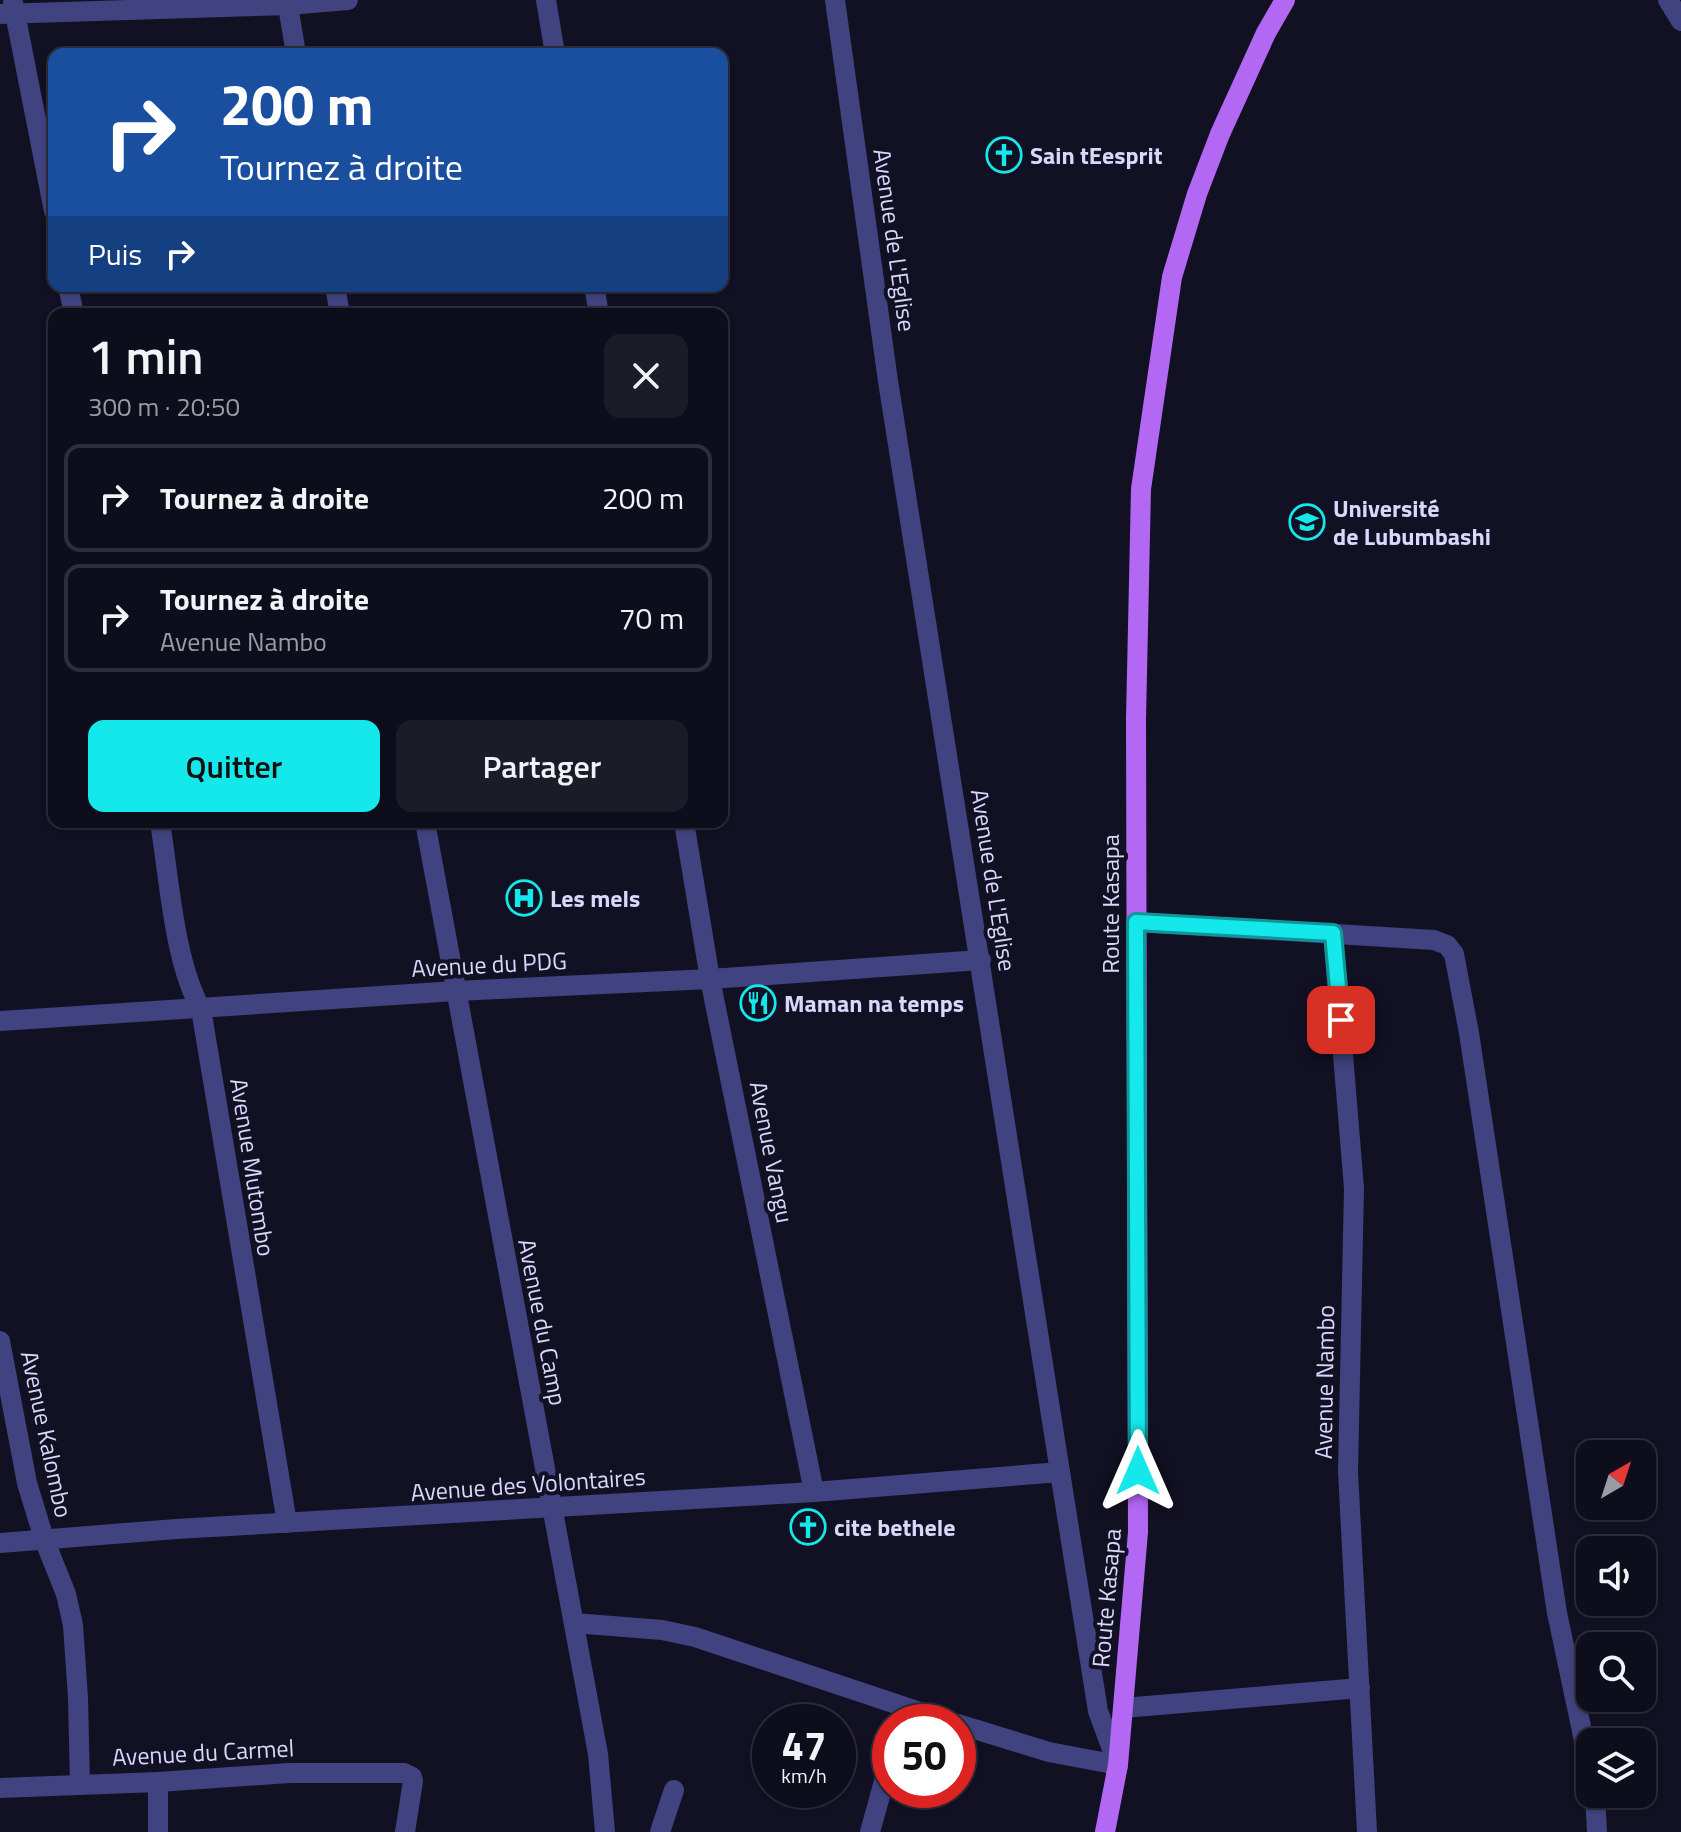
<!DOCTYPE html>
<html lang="fr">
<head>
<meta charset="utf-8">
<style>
  body { margin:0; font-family:"Titillium Web",sans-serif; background:#1c1b28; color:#f1f3f6; height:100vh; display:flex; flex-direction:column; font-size:30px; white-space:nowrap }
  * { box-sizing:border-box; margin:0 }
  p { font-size:26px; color:#9b9ca3 }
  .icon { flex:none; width:44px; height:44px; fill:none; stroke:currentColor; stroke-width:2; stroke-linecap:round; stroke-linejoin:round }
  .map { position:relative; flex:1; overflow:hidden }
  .side { position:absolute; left:48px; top:308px; width:680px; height:520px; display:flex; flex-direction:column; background:#0e0d1b; border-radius:16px; box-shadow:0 2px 6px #0004,0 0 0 2px #2e2d3a }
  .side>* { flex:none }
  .hud { position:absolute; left:48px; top:48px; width:680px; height:244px; border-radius:16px; box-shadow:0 2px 6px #0004,0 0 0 2px #2e2d3a; background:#1a4fa0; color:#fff; overflow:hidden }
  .needle { width:52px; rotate:39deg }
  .buttons { position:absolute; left:1576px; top:1440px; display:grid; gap:16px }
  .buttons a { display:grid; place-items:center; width:80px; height:80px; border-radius:16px; background:#0e0d1b; box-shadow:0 2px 6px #0004,0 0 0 2px #2e2d3a; font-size:40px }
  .speed { position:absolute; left:752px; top:1704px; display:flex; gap:16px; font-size:40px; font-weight:700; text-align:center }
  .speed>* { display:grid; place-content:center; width:104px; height:104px; border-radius:50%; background:#0e0d1b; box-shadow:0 2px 6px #0004,0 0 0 2px #2e2d3a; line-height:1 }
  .speed small { font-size:20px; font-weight:400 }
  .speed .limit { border:12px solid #d22; background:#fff; color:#111 }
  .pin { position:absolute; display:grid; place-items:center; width:68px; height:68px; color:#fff; margin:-34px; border-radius:16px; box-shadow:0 4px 12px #0006 }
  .me { position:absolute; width:88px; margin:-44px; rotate:0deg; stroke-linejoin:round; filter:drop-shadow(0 0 6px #0008) }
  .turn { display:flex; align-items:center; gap:28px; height:168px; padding:0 40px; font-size:36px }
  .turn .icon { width:104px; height:104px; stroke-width:2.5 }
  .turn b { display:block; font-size:56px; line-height:68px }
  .then { display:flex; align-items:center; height:76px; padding:0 40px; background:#0003; gap:16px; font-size:30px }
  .round { display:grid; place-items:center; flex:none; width:84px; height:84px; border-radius:16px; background:#1c1b28 }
  .headline { display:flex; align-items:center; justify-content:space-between; height:136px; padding:0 40px }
  h1 { font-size:48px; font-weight:600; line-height:60px }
  .primary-button { display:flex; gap:16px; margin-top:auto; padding:16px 40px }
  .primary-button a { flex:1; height:92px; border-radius:16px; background:#15e8ea; color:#111; font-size:32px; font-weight:600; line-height:92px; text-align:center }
  .primary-button a+a { background:#1c1b28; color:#f1f3f6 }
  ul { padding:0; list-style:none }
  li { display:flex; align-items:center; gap:24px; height:108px; margin:0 16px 12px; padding:0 24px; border:4px solid #2e2d3a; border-radius:16px }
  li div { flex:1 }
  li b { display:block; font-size:30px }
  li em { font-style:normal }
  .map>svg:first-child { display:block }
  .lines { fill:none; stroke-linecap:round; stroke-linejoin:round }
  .minor { stroke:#40437f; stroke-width:20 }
  .major { stroke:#b268f2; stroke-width:20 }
  .route-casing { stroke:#0e9798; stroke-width:20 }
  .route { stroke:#15e8ea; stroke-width:14 }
  .labels { text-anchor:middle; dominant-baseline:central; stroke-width:8; stroke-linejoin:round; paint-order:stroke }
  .poi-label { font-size:24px; font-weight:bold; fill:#d8d7fc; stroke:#121124; text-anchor:start }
  .street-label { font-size:24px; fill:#d8d7fc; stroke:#121124 }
</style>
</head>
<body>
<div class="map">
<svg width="1681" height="1832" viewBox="0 0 1681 1832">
  <rect width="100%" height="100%" fill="#121124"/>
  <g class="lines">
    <!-- minor -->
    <g class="minor">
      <path d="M287 0 296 54"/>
      <path d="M546 0 555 54"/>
      <path d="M835 0 888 381 1060 1472 1098 1711 1118 1765"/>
      <path d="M1668 0 1681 21"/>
      <path d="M13 3 54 211"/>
      <path d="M0 14 288 5 348 0"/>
      <path d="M68 286 74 314"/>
      <path d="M335 286 340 314"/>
      <path d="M594 286 599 314"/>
      <path d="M160 822C169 877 174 962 201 1009L287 1523"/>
      <path d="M425 822 598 1754 605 1832"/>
      <path d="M684 822 710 979 814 1492"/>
      <path d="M1136 922 1434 940 1447 945 1454 954 1469 1033 1557 1613 1590 1769"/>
      <path d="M1333 933 1354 1188 1348 1472 1367 1832"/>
      <path d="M0 1021 456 991 710 979 981 960"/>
      <path d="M0 1341 27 1483 44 1539 66 1594 73 1625 78 1698 80 1784"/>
      <path d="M0 1543 176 1529 814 1492 1060 1472"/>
      <path d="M574 1623 662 1630 695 1637 950 1722"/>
      <path d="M1123 1708 1360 1688"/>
      <path d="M958 1724 1049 1752 1118 1765"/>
      <path d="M158 1782V1832"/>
      <path d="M0 1788 158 1782 289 1773H404L412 1777 413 1781 405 1832"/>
      <path d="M1595 1794 1597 1832"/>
      <path d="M660 1832 674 1790"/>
      <path d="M870 1832 890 1760"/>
    </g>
    <!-- major -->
    <path class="major" d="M1105 1832 1118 1765 1138 1532 1136 719 1141 489 1172 277 1197 194 1220 134 1266 33 1285 0"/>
  </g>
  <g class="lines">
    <defs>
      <path id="route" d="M1138 1471 1136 922 1333 933 1341 1020"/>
    </defs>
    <!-- route casing -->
    <use href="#route" class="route-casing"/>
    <!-- route -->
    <use href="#route" class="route"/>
  </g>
  <!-- icons -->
  <defs>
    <symbol id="church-ring" viewBox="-11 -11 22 22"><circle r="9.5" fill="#121124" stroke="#15e8ea" stroke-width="1.5"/><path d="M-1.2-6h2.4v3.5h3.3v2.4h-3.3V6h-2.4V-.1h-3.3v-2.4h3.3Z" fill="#15e8ea"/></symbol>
    <symbol id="university-ring" viewBox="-11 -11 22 22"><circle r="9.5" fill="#121124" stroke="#15e8ea" stroke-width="1.5"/><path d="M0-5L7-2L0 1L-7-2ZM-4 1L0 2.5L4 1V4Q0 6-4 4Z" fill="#15e8ea"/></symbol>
    <symbol id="hospital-ring" viewBox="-11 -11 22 22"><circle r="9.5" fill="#121124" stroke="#15e8ea" stroke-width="1.5"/><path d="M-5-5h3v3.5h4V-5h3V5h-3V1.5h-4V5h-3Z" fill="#15e8ea"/></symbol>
    <symbol id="restaurant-ring" viewBox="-11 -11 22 22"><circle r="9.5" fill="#121124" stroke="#15e8ea" stroke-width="1.5"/><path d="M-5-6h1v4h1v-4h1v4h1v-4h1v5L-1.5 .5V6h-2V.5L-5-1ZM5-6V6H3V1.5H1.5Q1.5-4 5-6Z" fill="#15e8ea"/></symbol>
  </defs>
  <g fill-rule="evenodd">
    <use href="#church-ring" x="984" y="135" width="40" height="40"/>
    <use href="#university-ring" x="1287" y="502" width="40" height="40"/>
    <use href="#hospital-ring" x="504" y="878" width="40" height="40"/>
    <use href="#restaurant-ring" x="738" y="983" width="40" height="40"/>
    <use href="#church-ring" x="788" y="1507" width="40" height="40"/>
  </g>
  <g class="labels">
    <!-- poi labels -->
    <g class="poi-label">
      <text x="1030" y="155">Sain tEesprit</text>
      <text x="1333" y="508">Université<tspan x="1333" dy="28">de Lubumbashi</tspan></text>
      <text x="550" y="898">Les mels</text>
      <text x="784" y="1003">Maman na temps</text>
      <text x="834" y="1527">cite bethele</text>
    </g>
    <!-- street labels -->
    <g class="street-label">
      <text transform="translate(895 240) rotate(82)">Avenue de L'Eglise</text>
      <text transform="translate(994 880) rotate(81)">Avenue de L'Eglise</text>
      <text transform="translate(1110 904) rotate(-90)">Route Kasapa</text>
      <text transform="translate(489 964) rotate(-3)">Avenue du PDG</text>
      <text transform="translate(772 1152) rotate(79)">Avenue Vangu</text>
      <text transform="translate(253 1167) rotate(81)">Avenue Mutombo</text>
      <text transform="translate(543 1322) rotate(79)">Avenue du Camp</text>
      <text transform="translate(1324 1382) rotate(-89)">Avenue Nambo</text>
      <text transform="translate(47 1434) rotate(78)">Avenue Kalombo</text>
      <text transform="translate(528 1484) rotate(-4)">Avenue des Volontaires</text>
      <text transform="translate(1106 1598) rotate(-85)">Route Kasapa</text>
      <text transform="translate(203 1752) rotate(-3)">Avenue du Carmel</text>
    </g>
  </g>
</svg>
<div class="buttons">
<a><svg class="needle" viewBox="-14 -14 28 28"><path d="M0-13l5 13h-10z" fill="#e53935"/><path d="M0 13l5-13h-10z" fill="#9b9ca3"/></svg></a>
<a><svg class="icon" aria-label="sound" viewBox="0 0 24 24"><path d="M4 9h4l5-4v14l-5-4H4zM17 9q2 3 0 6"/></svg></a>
<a><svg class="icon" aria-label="search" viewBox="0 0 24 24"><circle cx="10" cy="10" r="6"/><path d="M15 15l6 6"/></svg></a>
<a><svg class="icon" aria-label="layers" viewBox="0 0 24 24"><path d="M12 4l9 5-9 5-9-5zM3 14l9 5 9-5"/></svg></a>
</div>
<div class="speed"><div>47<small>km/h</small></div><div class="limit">50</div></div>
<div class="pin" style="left:1341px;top:1020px;background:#d93025"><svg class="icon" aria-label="arrive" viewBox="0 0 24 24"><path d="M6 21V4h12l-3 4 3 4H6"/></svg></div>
<svg class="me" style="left:1138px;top:1471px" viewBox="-20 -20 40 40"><path d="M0-17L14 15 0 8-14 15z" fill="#15e8ea" stroke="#fff" stroke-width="4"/></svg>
<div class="hud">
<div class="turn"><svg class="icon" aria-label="right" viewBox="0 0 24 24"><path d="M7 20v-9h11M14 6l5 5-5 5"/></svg><div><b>200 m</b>Tournez à droite</div></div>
<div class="then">Puis<svg class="icon" aria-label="right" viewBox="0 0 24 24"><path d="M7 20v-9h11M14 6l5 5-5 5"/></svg></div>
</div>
<section class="side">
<div class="headline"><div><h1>1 min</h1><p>300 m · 20:50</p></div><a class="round"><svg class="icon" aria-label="close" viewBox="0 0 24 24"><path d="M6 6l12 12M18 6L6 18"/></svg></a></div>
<ul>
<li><svg class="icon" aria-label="right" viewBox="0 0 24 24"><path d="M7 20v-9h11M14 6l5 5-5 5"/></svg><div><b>Tournez à droite</b></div><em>200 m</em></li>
<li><svg class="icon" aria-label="right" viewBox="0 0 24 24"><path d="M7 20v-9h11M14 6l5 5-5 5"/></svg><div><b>Tournez à droite</b><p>Avenue Nambo</p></div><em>70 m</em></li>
</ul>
<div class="primary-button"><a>Quitter</a><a>Partager</a></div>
</section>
</div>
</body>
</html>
